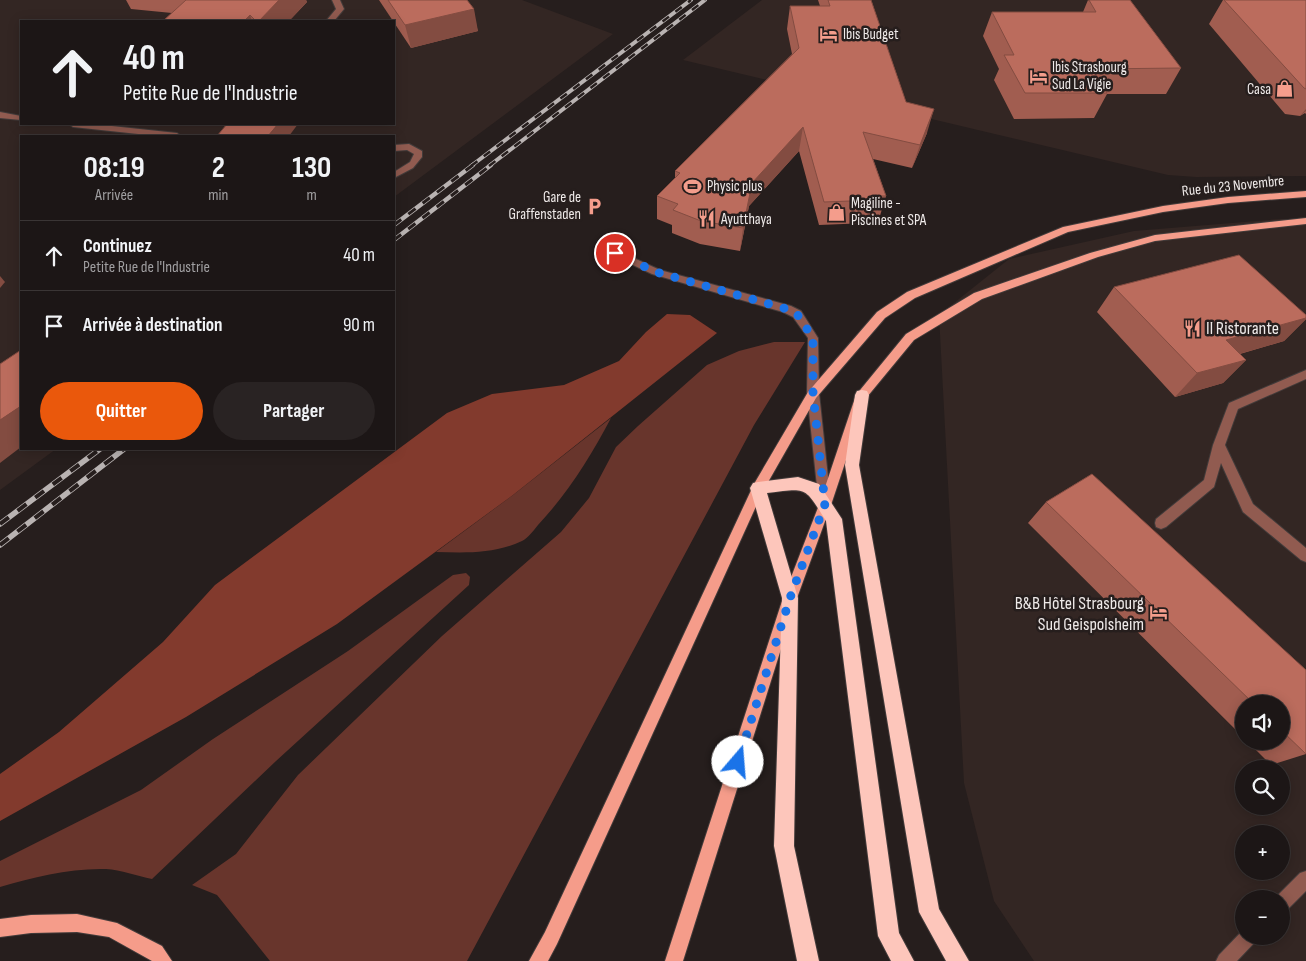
<!DOCTYPE html>
<html lang="fr">
<head>
<meta charset="utf-8">
<style>
  body { margin:0; font-family:"Sofia Sans Condensed",sans-serif; background:#292323; color:#f1f3f6; height:100vh; display:flex; flex-direction:column; font-size:19px; white-space:nowrap }
  * { box-sizing:border-box; margin:0 }
  p { font-size:16px; color:#a09fa1 }
  .icon { flex:none; width:28px; height:28px; fill:none; stroke:currentColor; stroke-width:2; stroke-linecap:round; stroke-linejoin:round }
  .map { position:relative; flex:1; overflow:hidden }
  .drawer { position:absolute; left:20px; top:135px; width:375px; height:315px; display:flex; flex-direction:column; background:#1c1616; border-radius:0px; box-shadow:0 2px 12px #0003,0 0 0 1px #3a3535 }
  .drawer>* { flex:none }
  .top-card { position:absolute; left:20px; top:20px; width:375px; height:105px; border-radius:0px; box-shadow:0 2px 12px #0003,0 0 0 1px #3a3535; background:#1c1616; color:#f1f3f6; overflow:hidden }
  .fabs { position:absolute; left:1235px; top:695px; display:grid; gap:10px }
  .fabs a { display:grid; place-items:center; width:55px; height:55px; border-radius:50%; background:#1c1616; box-shadow:0 2px 12px #0003,0 0 0 1px #3a3535; font-size:25px }
  .pin { position:absolute; display:grid; place-items:center; width:42px; height:42px; color:#fff; margin:-21px; border:2px solid #fff; border-radius:50%; box-shadow:0 1px 5px #0007 }
  .me { position:absolute; width:55px; margin:-28px; rotate:18deg; stroke-linejoin:round; filter:drop-shadow(0 0 4px #0008) }
  .turn { display:flex; align-items:center; gap:18px; height:105px; padding:0 20px; font-size:22px }
  .turn .icon { width:65px; height:65px; stroke-width:2.5 }
  .turn b { display:block; font-size:35px; line-height:42px }
  .eta { display:flex; justify-content:space-evenly; align-items:center; height:85px; text-align:center }
  .eta b { font-size:30px; font-weight:700; line-height:35px }
  .primary-button { display:flex; gap:10px; margin-top:auto; padding:10px 20px }
  .primary-button a { flex:1; height:58px; border-radius:30px; background:#ea580c; color:#fff; font-size:20px; font-weight:700; line-height:58px; text-align:center }
  .primary-button a+a { background:#292323; color:#f1f3f6 }
  ul { padding:0; list-style:none }
  li { display:flex; align-items:center; gap:15px; height:70px; padding:0 20px; border-top:1px solid #3a3535 }
  li div { flex:1 }
  li b { display:block; font-size:19px }
  li em { font-style:normal }
  .map>svg:first-child { display:block }
  .built { fill:#332623; fill-rule:evenodd }
  .green { fill:#68352c }
  .forest { fill:#823a2d }
  .lines { fill:none; stroke-linecap:round; stroke-linejoin:round }
  .minor-casing { stroke:#423b3a; stroke-width:2 }
  .major-casing { stroke:#423b3a; stroke-width:2 }
  .highway-casing { stroke:#423b3a; stroke-width:2 }
  .minor { fill:#915b50; fill-rule:evenodd }
  .major { fill:#f59c8a; fill-rule:evenodd }
  .highway { fill:#fdc6bb; fill-rule:evenodd }
  .rail-far2-casing { stroke:#b9b3b2; stroke-width:4 }
  .rail-far1-casing { stroke:#b9b3b2; stroke-width:4.5 }
  .rail-casing { stroke:#b9b3b2; stroke-width:5.5 }
  .rail-far2 { stroke:#261e1d; stroke-width:2.5; stroke-dasharray:8; stroke-linecap:butt }
  .rail-far1 { stroke:#261e1d; stroke-width:3; stroke-dasharray:9; stroke-linecap:butt }
  .rail { stroke:#261e1d; stroke-width:4; stroke-dasharray:11; stroke-linecap:butt }
  .wall { fill:#a15d50 }
  .shaded-wall { fill:#834c41 }
  .building { fill:#bb6c5d; stroke:#834c41 }
  .route { stroke:#1a73e8; stroke-width:9; stroke-dasharray:0 16.2 }
  .labels { text-anchor:middle; dominant-baseline:central; stroke-width:5; stroke-linejoin:round; paint-order:stroke }
  .far-poi-label { font-size:15px; fill:#efeae9; stroke:#261e1d; text-anchor:start }
  .far-street-label { font-size:15px; fill:#efeae9; stroke:#261e1d }
  .poi-label { font-size:18px; fill:#efeae9; stroke:#261e1d; text-anchor:start }
</style>
</head>
<body>
<div class="map">
<svg width="1306" height="961" viewBox="0 0 1306 961">
  <rect width="100%" height="100%" fill="#261e1d"/>
  <!-- built -->
  <g class="built">
    <path d="M0 0H522L613 34 394 197V136H21V449H56L0 490ZM21 21H394V124H21Z"/>
    <path d="M762 0H1306V176L1196 177 1168 175 683 60Z"/>
    <path d="M1280 219H1306V961H1034L994 901 964 783 939 315 1009 259 1134 231ZM1244 704H1281V741H1244ZM1244 769H1281V806H1244ZM1244 834H1281V871H1244ZM1244 899H1281V936H1244Z"/>
  </g>
  <!-- green -->
  <g class="green">
    <path d="M774 342H805L754 425 467 961H270L217 895 192 885 236 854 298 775 442 636 561 532 589 498 616 447 638 426 707 365 739 351Z"/>
    <path d="M611 418C591 456 568 493 538 525 534 530 528 538 522 541 495 554 466 553 436 552L513 495Z"/>
    <path d="M466 573 470 577 469 585 276 761 152 879C137 876 121 870 106 869 70 868 34 877 0 887V861L141 790 213 739 348 651 453 575Z"/>
  </g>
  <!-- forest -->
  <path class="forest" d="M667 314 690 315 717 333 513 495 337 624 186 717 0 821V774L59 732 163 642 215 585 447 413 492 394 564 385 619 361 646 332Z"/>
  <g class="lines">
    <defs>
      <g id="minor">
        <path d="M332 0H340L344 9 334 21H326L336 9Z"/>
        <path d="M0 112 21 116V120L0 118Z"/>
        <path d="M69 124H93L177 133 181 136H157L73 127Z"/>
        <path d="M409 144 422 151V157L413 168 394 178V172L410 162 414 154 407 150 394 151V145Z"/>
        <path d="M601 243 660 270 791 306 801 311 818 338 819 393 831 505 830 509 825 510 820 509 819 505 807 393 808 338 793 317 783 312 652 274 597 248V244Z"/>
        <path d="M1306 370V379L1238 409 1225 445 1253 504 1306 548V562L1301 560 1243 512 1221 463 1214 487 1166 527 1161 529 1156 527 1155 523 1156 519 1204 480 1213 445 1229 403Z"/>
        <path d="M1306 871V891L1287 910 1281 912V899L1275 898 1300 873Z"/>
        <path d="M1244 929V936H1258L1255 942 1237 961H1216L1219 955Z"/>
      </g>
      <g id="major">
        <path d="M1306 191V197L1228 203 1163 212 1068 232 915 298 885 318 816 398 763 491 557 944 548 961H529L545 932 754 484 808 392 877 312 907 292 1063 227 1163 206 1228 197Z"/>
        <path d="M1306 218V224L1155 241 1098 257 982 299 914 340 867 397 831 505 797 598 683 961H665L783 598 819 505 856 395 906 334 974 293 1090 253 1155 235Z"/>
        <path d="M77 914 117 923 162 946 172 961H152L109 937 77 932 31 933 0 937V919L31 915Z"/>
      </g>
      <g id="highway">
        <path d="M862 390 867 391 869 395 859 465 939 909 969 961H946L919 912 845 465 855 395 857 391Z"/>
        <path d="M798 477 819 484 842 519 899 933 914 961H891L878 936 826 521C804 486 808 488 767 493L798 598 794 846 819 961H797L774 846 782 598 750 488 753 483 758 482Z"/>
      </g>
    </defs>
    <!-- minor casing -->
    <use href="#minor" class="minor-casing"/>
    <!-- major casing -->
    <use href="#major" class="major-casing"/>
    <!-- highway casing -->
    <use href="#highway" class="highway-casing"/>
    <!-- minor -->
    <use href="#minor" class="minor"/>
    <!-- major -->
    <use href="#major" class="major"/>
    <!-- highway -->
    <use href="#highway" class="highway"/>
    <defs>
      <g id="rail-far2">
        <path d="M471 166 691 0"/>
        <path d="M489 166 705 0"/>
      </g>
      <g id="rail-far1">
        <path d="M394 225 473 165"/>
        <path d="M394 240 491 165"/>
      </g>
      <g id="rail">
        <path d="M0 524 100 449"/>
        <path d="M0 545 124 449"/>
      </g>
    </defs>
    <!-- rail-far2 casing -->
    <use href="#rail-far2" class="rail-far2-casing"/>
    <!-- rail-far1 casing -->
    <use href="#rail-far1" class="rail-far1-casing"/>
    <!-- rail casing -->
    <use href="#rail" class="rail-casing"/>
    <!-- rail-far2 -->
    <use href="#rail-far2" class="rail-far2"/>
    <!-- rail-far1 -->
    <use href="#rail-far1" class="rail-far1"/>
    <!-- rail -->
    <use href="#rail" class="rail"/>
  </g>
  <!-- wall -->
  <g class="wall">
    <path d="M126 0H306L307 2 289 21H163L172 13 131 9Z"/>
    <path d="M379 0H467L478 31 411 48Z"/>
    <path d="M818 0H871L906 102 927 133 912 168 873 159 886 196 879 219H869L868 223 819 225 799 151 749 206 740 251 700 244 672 233V225L657 219V196L675 178V171L792 54 787 29 790 6H820Z"/>
    <path d="M1088 0 1181 68 1166 94H1107L1094 118 1014 119 994 80 999 69 983 36 992 12H1083Z"/>
    <path d="M1223 0H1306V114L1305 113 1300 116 1285 114 1209 24Z"/>
    <path d="M1114 287 1306 315V319L1284 341 1240 354 1246 360 1223 383 1175 397 1097 312Z"/>
    <path d="M1092 474 1306 670V754L1271 765 1247 741H1281V704H1244V738L1028 523 1046 502Z"/>
  </g>
  <!-- shaded-wall -->
  <g class="shaded-wall">
    <path d="M279 0H306L307 2 289 21H259Z"/>
    <path d="M474 9 478 31 411 48 405 25Z"/>
    <path d="M250 15 252 21H244Z"/>
    <path d="M934 109 927 133 912 168 920 145Z"/>
    <path d="M1306 109V111L1300 116Z"/>
    <path d="M278 124H298L289 136H268Z"/>
    <path d="M803 127 799 151 749 206 740 251 743 228 752 183Z"/>
    <path d="M0 276 5 282 0 288Z"/>
    <path d="M1306 318V319L1284 341 1204 364 1226 340Z"/>
    <path d="M1246 360 1223 383 1175 397 1197 373Z"/>
    <path d="M21 406V447L0 463V420Z"/>
  </g>
  <!-- building -->
  <g class="building">
    <path d="M186 0H279L259 21H256L250 15 244 21H163Z"/>
    <path d="M388 0H467L474 9 405 25Z"/>
    <path d="M828 0H871L906 102 934 109 920 145 863 132 886 196H874L875 200 824 202 803 127 752 183 743 228 701 221 673 210 678 204 657 196 680 173 675 171 799 48 790 6H830Z"/>
    <path d="M1089 0H1130L1181 68 1092 69 1107 93H1025L1004 55H1014L992 12H1096Z"/>
    <path d="M1224 0H1306V89L1304 88Z"/>
    <path d="M227 124H278L268 136H217Z"/>
    <path d="M1239 255 1306 315V318L1226 340 1246 360 1197 373 1114 287Z"/>
    <path d="M21 350V406L0 420V364Z"/>
    <path d="M1092 474 1306 670V754L1281 730V704H1254L1046 502Z"/>
  </g>
  <g class="lines">
    <!-- route -->
    <path class="route" d="M615 253 656 272 787 309 797 314 813 338V393L825 504 790 598 738 762"/>
  </g>
  <!-- icons -->
  <defs>
    <symbol id="hotel-bare" viewBox="-9 -9 18 18"><path d="M-6-4.5h1.5V1H6V5H4.5V3h-9V5H-6ZM-4 0a1.8 1.8 0 1 1 3.6 0ZM.5 0V-2.5h3Q6-2.5 6 0Z" fill="#f49d8c" stroke="#261e1d" stroke-width="2.5" paint-order="stroke"/></symbol>
    <symbol id="shop-bare" viewBox="-9 -9 18 18"><path d="M-5-2.5h2.3a2.7 3.5 0 0 1 5.4 0H5L5.5 6h-11ZM-1.5-2.5h3a1.5 2.3 0 0 0-3 0Z" fill="#f49d8c" stroke="#261e1d" stroke-width="2.5" paint-order="stroke"/></symbol>
    <symbol id="stadium-bare" viewBox="-9 -9 18 18"><path d="M0-5a6.5 5 0 1 0 0 10a6.5 5 0 1 0 0-10ZM-3.5-1.8h7v3.6h-7Z" fill="#f49d8c" stroke="#261e1d" stroke-width="2.5" paint-order="stroke"/></symbol>
    <symbol id="parking-bare" viewBox="-9 -9 18 18"><path d="M-3.5-5.5H1a3.5 3.5 0 0 1 0 7H-1V5.5H-3.5ZM-1-3.4V-.6H.8a1.4 1.4 0 0 0 0-2.8Z" fill="#f49d8c" stroke="#261e1d" stroke-width="2.5" paint-order="stroke"/></symbol>
    <symbol id="restaurant-bare" viewBox="-9 -9 18 18"><path d="M-5-6h1v4h1v-4h1v4h1v-4h1v5L-1.5 .5V6h-2V.5L-5-1ZM5-6V6H3V1.5H1.5Q1.5-4 5-6Z" fill="#f49d8c" stroke="#261e1d" stroke-width="2.5" paint-order="stroke"/></symbol>
  </defs>
  <g fill-rule="evenodd">
    <use href="#hotel-bare" x="816" y="22" width="25" height="25"/>
    <use href="#hotel-bare" x="1026" y="64" width="25" height="25"/>
    <use href="#shop-bare" x="1272" y="76" width="25" height="25"/>
    <use href="#stadium-bare" x="680" y="174" width="25" height="25"/>
    <use href="#parking-bare" x="582" y="194" width="25" height="25"/>
    <use href="#shop-bare" x="824" y="200" width="25" height="25"/>
    <use href="#restaurant-bare" x="694" y="206" width="25" height="25"/>
    <use href="#restaurant-bare" x="1180" y="316" width="25" height="25"/>
    <use href="#hotel-bare" x="1146" y="600" width="25" height="25"/>
  </g>
  <g class="labels">
    <!-- far-poi labels -->
    <g class="far-poi-label">
      <text x="843" y="34">Ibis Budget</text>
      <text x="1052" y="67">Ibis Strasbourg<tspan x="1052" dy="17">Sud La Vigie</tspan></text>
      <text x="1271" y="89" text-anchor="end">Casa</text>
      <text x="707" y="186">Physic plus</text>
      <text x="581" y="197" text-anchor="end">Gare de<tspan x="581" dy="17">Graffenstaden</tspan></text>
      <text x="851" y="203">Magiline -<tspan x="851" dy="17">Piscines et SPA</tspan></text>
      <text x="721" y="219">Ayutthaya</text>
    </g>
    <!-- far-street labels -->
    <g class="far-street-label">
      <text transform="translate(1233 186) rotate(-6)">Rue du 23 Novembre</text>
    </g>
    <!-- poi labels -->
    <g class="poi-label">
      <text x="1206" y="328">Il Ristorante</text>
      <text x="1144" y="603" text-anchor="end">B&amp;B Hôtel Strasbourg<tspan x="1144" dy="21">Sud Geispolsheim</tspan></text>
    </g>
  </g>
</svg>
<div class="fabs">
<a><svg class="icon" aria-label="sound" viewBox="0 0 24 24"><path d="M4 9h4l5-4v14l-5-4H4zM17 9q2 3 0 6"/></svg></a>
<a><svg class="icon" aria-label="search" viewBox="0 0 24 24"><circle cx="10" cy="10" r="6"/><path d="M15 15l6 6"/></svg></a>
<a>+</a>
<a>−</a>
</div>
<div class="pin" style="left:615px;top:253px;background:#d93025"><svg class="icon" aria-label="arrive" viewBox="0 0 24 24"><path d="M6 21V4h12l-3 4 3 4H6"/></svg></div>
<svg class="me" style="left:738px;top:762px" viewBox="-20 -20 40 40"><circle r="19" fill="#fff"/><path d="M0-13L10 11 0 6-10 11z" fill="#1a73e8"/></svg>
<div class="top-card">
<div class="turn"><svg class="icon" aria-label="ahead" viewBox="0 0 24 24"><path d="M12 20V5M6 11l6-6 6 6"/></svg><div><b>40 m</b>Petite Rue de l'Industrie</div></div>
</div>
<section class="drawer">
<div class="eta">
<div><b>08:19</b><p>Arrivée</p></div>
<div><b>2</b><p>min</p></div>
<div><b>130</b><p>m</p></div>
</div>
<ul>
<li><svg class="icon" aria-label="ahead" viewBox="0 0 24 24"><path d="M12 20V5M6 11l6-6 6 6"/></svg><div><b>Continuez</b><p>Petite Rue de l'Industrie</p></div><em>40 m</em></li>
<li><svg class="icon" aria-label="arrive" viewBox="0 0 24 24"><path d="M6 21V4h12l-3 4 3 4H6"/></svg><div><b>Arrivée à destination</b></div><em>90 m</em></li>
</ul>
<div class="primary-button"><a>Quitter</a><a>Partager</a></div>
</section>
</div>
</body>
</html>
